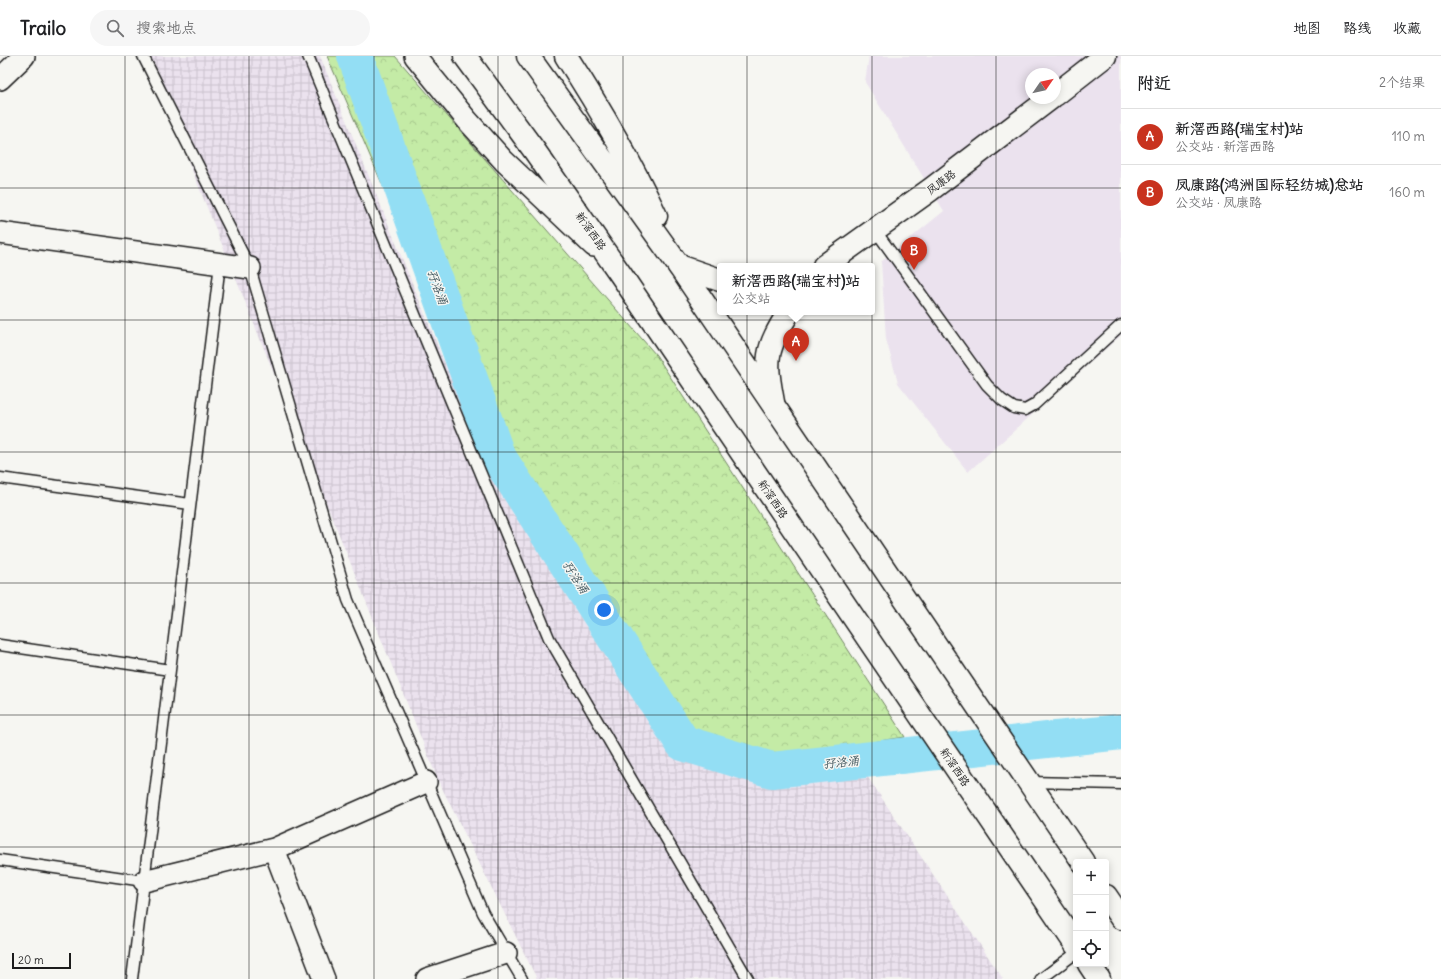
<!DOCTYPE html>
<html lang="zh">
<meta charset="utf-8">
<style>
body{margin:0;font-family:Delius,"LXGW WenKai TC",sans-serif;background:#f6f6f6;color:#202124}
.controls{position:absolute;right:12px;bottom:12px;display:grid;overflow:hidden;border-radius:4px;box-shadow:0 2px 10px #0003}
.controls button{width:36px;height:36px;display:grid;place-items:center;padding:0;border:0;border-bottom:1px solid #e0e0e0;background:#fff;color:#202124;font:20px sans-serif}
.compass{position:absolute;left:1025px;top:12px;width:36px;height:36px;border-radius:50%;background:#fff;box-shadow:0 2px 10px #0003;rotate:56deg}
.scale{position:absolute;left:12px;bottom:10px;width:59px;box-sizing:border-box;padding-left:4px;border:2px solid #1c1c1c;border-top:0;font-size:11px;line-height:14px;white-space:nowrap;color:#1c1c1c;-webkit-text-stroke:3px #f6f6f2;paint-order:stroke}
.you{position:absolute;left:604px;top:554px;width:14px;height:14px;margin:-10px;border:3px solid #fff;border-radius:50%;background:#1a73e8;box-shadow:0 0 0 6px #1a73e833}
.badge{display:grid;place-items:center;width:26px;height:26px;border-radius:50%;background:#c8321e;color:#fff;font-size:13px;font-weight:700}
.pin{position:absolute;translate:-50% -33px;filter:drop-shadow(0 1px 2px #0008)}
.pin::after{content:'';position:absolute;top:21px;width:14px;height:12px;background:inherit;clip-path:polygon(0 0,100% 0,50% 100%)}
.popup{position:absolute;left:717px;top:207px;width:158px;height:52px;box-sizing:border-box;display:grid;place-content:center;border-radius:4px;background:#fff;filter:drop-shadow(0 1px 3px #0005);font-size:13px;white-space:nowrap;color:#757577}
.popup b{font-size:15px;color:#202124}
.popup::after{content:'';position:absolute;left:50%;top:100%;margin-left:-8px;border:8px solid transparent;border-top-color:#fff}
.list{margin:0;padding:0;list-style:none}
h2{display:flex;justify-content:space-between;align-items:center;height:52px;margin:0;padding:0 16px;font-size:17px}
h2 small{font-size:13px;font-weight:400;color:#757577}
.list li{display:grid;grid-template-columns:26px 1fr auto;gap:12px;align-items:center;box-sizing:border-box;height:56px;padding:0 16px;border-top:1px solid #e0e0e0}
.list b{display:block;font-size:15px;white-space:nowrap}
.list p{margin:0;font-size:13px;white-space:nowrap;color:#757577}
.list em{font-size:13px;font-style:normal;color:#757577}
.icon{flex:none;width:22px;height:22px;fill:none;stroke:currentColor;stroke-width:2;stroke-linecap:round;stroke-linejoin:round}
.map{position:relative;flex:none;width:1121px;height:923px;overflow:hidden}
header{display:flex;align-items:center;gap:24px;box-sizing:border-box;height:56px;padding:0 20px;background:#fff;border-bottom:1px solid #e0e0e0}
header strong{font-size:19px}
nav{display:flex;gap:22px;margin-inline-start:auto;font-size:14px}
.search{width:280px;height:36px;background:#f6f6f6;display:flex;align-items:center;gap:10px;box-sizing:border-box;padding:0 14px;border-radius:22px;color:#757577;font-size:15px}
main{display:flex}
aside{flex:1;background:#fff}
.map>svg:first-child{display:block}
</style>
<header>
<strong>Trailo</strong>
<div class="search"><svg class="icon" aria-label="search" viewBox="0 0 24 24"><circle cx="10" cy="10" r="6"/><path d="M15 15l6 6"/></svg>搜索地点</div>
<nav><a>地图</a><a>路线</a><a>收藏</a></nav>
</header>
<main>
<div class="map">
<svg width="1121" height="923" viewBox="0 0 1121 923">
<defs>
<pattern id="industrial-grid" width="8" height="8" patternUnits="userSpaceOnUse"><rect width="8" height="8" fill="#ebe2ee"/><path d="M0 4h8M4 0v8" fill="none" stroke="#c9c1cc"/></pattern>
<pattern id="forest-crowns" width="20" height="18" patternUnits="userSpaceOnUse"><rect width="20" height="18" fill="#c4eba6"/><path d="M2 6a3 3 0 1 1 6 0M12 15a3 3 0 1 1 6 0" fill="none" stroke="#a8c98e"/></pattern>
</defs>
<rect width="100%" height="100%" fill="#f6f6f2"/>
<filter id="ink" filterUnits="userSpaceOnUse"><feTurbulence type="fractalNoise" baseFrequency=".025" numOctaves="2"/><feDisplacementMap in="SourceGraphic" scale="8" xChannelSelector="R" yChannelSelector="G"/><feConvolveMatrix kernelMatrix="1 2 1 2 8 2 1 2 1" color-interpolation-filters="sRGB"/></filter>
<g filter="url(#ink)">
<!-- built -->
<path fill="#ebe2ee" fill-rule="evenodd" d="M869,0h252v279l-153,137 -70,-89 -12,-44 -5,-77 63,-51 -79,-129zM1031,18h24v24h-24z"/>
<!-- industrial -->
<path fill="url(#industrial-grid)" d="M146,0h174l123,303 46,102 87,149 77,118 105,50 107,-5 138,206h-466l-99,-199z"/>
<!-- forest -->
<path fill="url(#forest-crowns)" stroke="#708461" d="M327,0h68l261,299 249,382 -135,21 -82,-31 -176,-271 -105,-214z"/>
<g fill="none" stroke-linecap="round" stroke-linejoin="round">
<!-- river -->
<path stroke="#93def4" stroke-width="36" d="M355,0l142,399 186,288 89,27 349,-38"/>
<!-- lane casing -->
<g stroke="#1c1c1c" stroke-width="13">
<path id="lane" d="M143,0l107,212 98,332 135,313 39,66
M308,0l241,582 199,341
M875,174l112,155 15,15 12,8 11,2 9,-5 87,-80
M0,422l190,26
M0,589l170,25
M1028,726l93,2
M0,804l144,21
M132,923l88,-715
M1041,923l35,-26"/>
</g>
<!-- street casing -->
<g stroke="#1c1c1c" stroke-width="24">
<path id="street" d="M415,0l52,64 37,41 90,85
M0,23l24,-23
M0,177l250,35
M274,793l50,130
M144,825l130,-32 152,-67
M427,923l79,-26"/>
</g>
<!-- secondary casing -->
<g stroke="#1c1c1c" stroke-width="25">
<path id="secondary" d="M1055,39l50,-39
M679,210l41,14
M824,210l106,-76 121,-92
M773,346c-8,-43 -8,-52 16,-90"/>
</g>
<!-- highway casing -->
<g stroke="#1c1c1c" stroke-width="25">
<path id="highway" d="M465,0l69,94 87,125 455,670
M528,0l151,210 404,596
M566,0c33,51 64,104 90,160
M1106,840l15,22
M1089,908l10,15"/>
</g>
<!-- lane -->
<use href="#lane" stroke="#f6f6f2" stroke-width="10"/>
<!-- street -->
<use href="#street" stroke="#f6f6f2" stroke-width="21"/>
<!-- secondary -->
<use href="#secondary" stroke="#f6f6f2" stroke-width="22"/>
<!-- highway -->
<use href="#highway" stroke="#f6f6f2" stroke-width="22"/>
</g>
</g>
<!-- grid -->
<path fill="none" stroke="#1c1c1c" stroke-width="1" stroke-opacity="0.55" d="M125,0v923M249,0v923M374,0v923M498,0v923M623,0v923M747,0v923M872,0v923M996,0v923M0,132h1121M0,264h1121M0,396h1121M0,527h1121M0,659h1121M0,791h1121"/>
<g text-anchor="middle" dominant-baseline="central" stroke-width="3" stroke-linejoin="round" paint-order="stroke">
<!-- street labels -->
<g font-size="11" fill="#1c1c1c" stroke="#f6f6f2">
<text transform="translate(941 126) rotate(-37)">凤康路</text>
<text transform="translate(591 175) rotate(55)">新滘西路</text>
<text transform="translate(773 443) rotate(56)">新滘西路</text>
<text transform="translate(955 711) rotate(56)">新滘西路</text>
</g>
<!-- water labels -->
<g font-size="12" font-style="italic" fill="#40565d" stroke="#f6f6f2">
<text transform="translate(438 231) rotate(70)">孖洛涌</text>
<text transform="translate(576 521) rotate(57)">孖洛涌</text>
<text transform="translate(841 706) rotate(-6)">孖洛涌</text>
</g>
</g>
</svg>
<div class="controls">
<button>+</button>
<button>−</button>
<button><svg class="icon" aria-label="locate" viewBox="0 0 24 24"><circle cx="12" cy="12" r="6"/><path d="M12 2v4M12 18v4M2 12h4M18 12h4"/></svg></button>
</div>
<svg class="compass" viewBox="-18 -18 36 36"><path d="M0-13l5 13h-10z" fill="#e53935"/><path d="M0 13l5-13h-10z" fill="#757577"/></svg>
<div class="scale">20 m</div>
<div class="you"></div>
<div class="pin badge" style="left:796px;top:305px">A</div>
<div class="popup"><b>新滘西路(瑞宝村)站</b>公交站</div>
<div class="pin badge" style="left:914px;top:214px">B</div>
</div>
<aside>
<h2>附近<small>2个结果</small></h2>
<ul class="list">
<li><span class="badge">A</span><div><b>新滘西路(瑞宝村)站</b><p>公交站 · 新滘西路</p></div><em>110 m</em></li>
<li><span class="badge">B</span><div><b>凤康路(鸿洲国际轻纺城)总站</b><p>公交站 · 凤康路</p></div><em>160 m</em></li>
</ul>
</aside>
</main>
